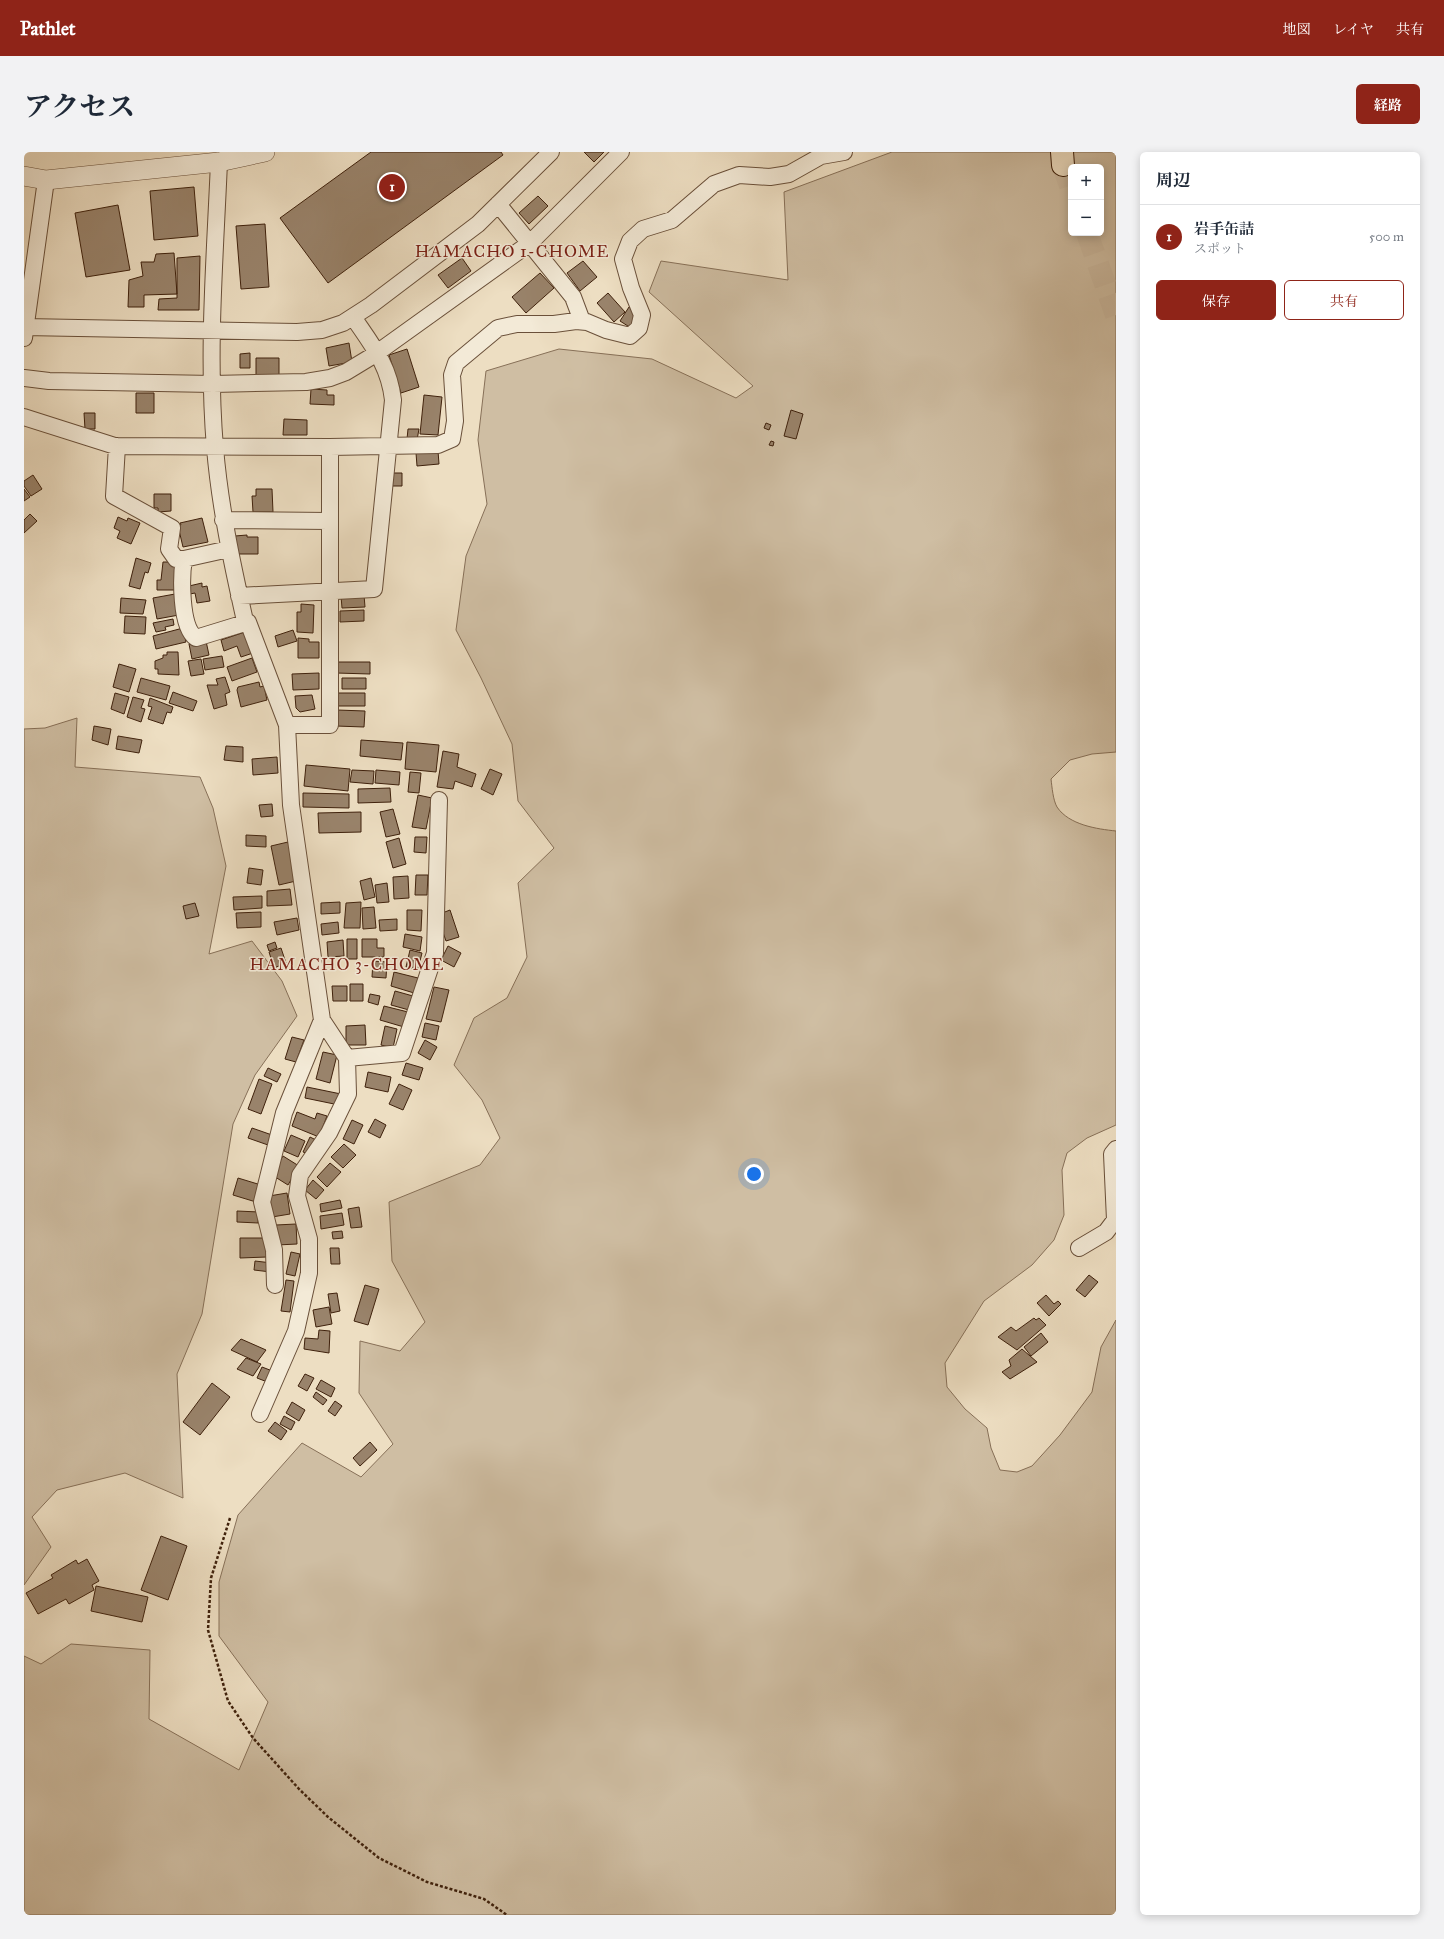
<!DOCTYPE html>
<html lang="ja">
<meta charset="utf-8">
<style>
body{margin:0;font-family:"IM FELL Great Primer","Noto Serif JP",serif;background:#f2f2f3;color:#1f2937}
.controls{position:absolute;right:12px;top:12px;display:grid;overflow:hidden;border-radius:6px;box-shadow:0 2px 10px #0003}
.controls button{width:36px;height:36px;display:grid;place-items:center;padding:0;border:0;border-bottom:1px solid #e0e1e3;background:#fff;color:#1f2937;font:20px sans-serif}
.you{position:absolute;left:730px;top:1022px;width:14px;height:14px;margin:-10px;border:3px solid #fff;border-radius:50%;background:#1a73e8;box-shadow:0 0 0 6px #1a73e833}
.badge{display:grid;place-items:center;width:26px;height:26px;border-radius:50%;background:#8f2418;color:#fff;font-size:13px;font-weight:700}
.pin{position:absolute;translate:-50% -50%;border:2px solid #fff;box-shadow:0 1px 4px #0006}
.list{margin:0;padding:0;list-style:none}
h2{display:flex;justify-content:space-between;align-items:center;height:52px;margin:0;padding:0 16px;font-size:17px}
h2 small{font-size:13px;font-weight:400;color:#747a83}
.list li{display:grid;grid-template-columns:26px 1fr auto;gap:12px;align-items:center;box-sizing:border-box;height:64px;padding:0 16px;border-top:1px solid #e0e1e3}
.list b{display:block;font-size:15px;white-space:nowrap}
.list p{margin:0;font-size:13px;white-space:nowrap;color:#747a83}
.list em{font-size:13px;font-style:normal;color:#747a83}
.actions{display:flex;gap:8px;padding:12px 16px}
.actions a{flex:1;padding:9px 0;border:1px solid #8f2418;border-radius:6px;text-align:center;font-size:14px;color:#8f2418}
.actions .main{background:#8f2418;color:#fff}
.map{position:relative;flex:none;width:1092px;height:1763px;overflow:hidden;border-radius:6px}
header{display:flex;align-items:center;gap:24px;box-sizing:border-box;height:56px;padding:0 20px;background:#8f2418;color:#fff}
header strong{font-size:19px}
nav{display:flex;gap:22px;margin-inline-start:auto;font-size:14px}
.intro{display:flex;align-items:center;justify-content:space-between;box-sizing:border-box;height:96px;padding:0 24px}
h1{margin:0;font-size:28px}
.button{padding:10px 18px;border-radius:6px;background:#8f2418;color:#fff;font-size:14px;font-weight:700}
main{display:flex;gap:24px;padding:0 24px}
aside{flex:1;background:#fff;border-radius:6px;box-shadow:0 2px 10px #0003}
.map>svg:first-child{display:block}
</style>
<header>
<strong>Pathlet</strong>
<nav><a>地図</a><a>レイヤ</a><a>共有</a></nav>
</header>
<div class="intro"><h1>アクセス</h1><a class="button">経路</a></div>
<main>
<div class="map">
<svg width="1092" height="1763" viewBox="0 0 1092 1763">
<rect width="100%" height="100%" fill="#eddec2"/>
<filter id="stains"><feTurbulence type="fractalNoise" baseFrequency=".005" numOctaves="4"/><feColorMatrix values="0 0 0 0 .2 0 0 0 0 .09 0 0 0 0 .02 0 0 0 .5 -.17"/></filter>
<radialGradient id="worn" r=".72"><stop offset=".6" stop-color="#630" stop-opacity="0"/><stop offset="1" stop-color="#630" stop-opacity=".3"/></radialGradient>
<!-- green -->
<path fill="#cfbea3" stroke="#877058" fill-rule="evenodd" d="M868,0h219l5,2v598l-24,2 -22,6 -19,19c1,8 2,21 6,28 12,18 40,22 59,24v294l-29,13 -20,15 -5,17 2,45 -10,25 -22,25 -48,36 -39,62 2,24 18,22 22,19 4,20 9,22 17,2 15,-6 28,-31 32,-43 9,-45 15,-27v595h-1092v-259l17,8 30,-20 79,6 -1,69 90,51 29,-68 -49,-66v-54l19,-67 64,-72 59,34 32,-33 -34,-51 1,-52 40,10 25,-29 -33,-61 -3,-59 91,-37 20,-27 -18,-38 -28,-35 20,-47 33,-20 20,-41 -9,-74 36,-35 -36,-47 -6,-57 -31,-66 -25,-48 10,-74 21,-52 -9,-64 8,-69 73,-22 93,10 84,39 17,-12 -104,-94 12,-31 127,19 -4,-88zM1047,15h30v66h-30z
M53,566l-2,49 125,10 13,31 13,58 -17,88 43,-13 30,40 15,35 -42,59 -22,49 -31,190 -25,60 6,124 -58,-25 -68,17 -25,27 19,30 -27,38v-856l21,-1z"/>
<!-- building -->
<path fill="#99836b" stroke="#3f210c" d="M347,0h130l2,3 -175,128 -48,-65z
M560,0h20l-10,10z
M170,35l4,49 -44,4 -4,-49z
M514,44l10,10 -19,18 -10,-11z
M94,53l12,65 -44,7 -11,-64z
M241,72l4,63 -28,2 -5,-63z
M150,101l3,41 -33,1v12h-16l1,-27 14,-4 -2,-14h13l2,-8z
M176,104l-1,54h-41l1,-11 18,-1v-40z
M438,106l9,13 -23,17 -10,-13z
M559,109l14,16 -17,14 -13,-18z
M516,121l14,15 -28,25 -14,-16z
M584,141l17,19 -11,10 -17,-19z
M605,155l10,6 -8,15 -11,-7z
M325,191l3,19 -23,4 -3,-18z
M383,197l12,38 -18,6 -12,-38z
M226,201v15h-10v-14z
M232,206h23v19h-23z
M287,237l16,1v5h7v10l-24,-1z
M112,241h18v20h-18z
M400,243l18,2 -4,38 -18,-1z
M767,258l12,4 -7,25 -12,-3z
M60,261h11v16h-10z
M260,267l23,1v15h-24z
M742,271l5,2 -2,5 -5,-2z
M384,277h11l-2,11 -10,-1z
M747,289l3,1 -1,4 -4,-1z
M414,299l1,13 -22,2 -1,-13z
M368,321h10v13h-10z
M9,323l9,14 -11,7 -7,-10v-5z
M0,337l6,8 -6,4z
M232,337h16l1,23h-20l-1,-16h4z
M130,342h17v17l-13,1v-4h-4z
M6,362l7,7 -13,12v-13z
M94,365l9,4 1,-3 12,5 -9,21 -14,-6 3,-7 -6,-3z
M178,366l6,24 -25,5 -5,-21 3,-1 -1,-2z
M223,383v2h11v17h-21l-2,-18z
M112,406l15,5 -3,10 -3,-1 -5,17 -11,-3z
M139,410h15l1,28h-22v-10h4z
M178,431v4l5,-1 3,15 -13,2 -2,-10 -5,1 -1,-8z
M151,442l4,21 -22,4 -4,-21z
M340,443l1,12 -23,1 -1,-12z
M97,446l25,2 -3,14 -23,-1z
M277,452l13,1 -1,28 -16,-1v-20h4z
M340,458v11l-24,1v-11z
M101,464l21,1 -1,17 -21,-1z
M149,467l1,6 -9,2 1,3 -10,2 -3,-9z
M159,476l3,14 -30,7 -3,-13z
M269,478l4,11 -19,6 -3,-11z
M221,480l8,21 -12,4 -4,-11 -13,5 -3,-11z
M274,486l11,1v3h10v16h-21z
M182,489l3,14 -17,4 -3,-15z
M143,500h11l1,23 -21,-1v-5h-3v-8l8,-3v-3h4z
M198,504l2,11 -19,3 -2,-11z
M228,506l5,14 -25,9 -5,-14z
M177,507l3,15 -13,2 -3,-15z
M312,510h34v12l-34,-1z
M95,512l17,5 -7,23 -16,-5z
M295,521v16l-26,1 -1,-16z
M201,525l5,15 -5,2 2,11 -13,4 -7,-24h11l-2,-6z
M117,526l29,8 -4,14 -29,-8z
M318,526h24v11h-24z
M235,530l1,5 4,-1 3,14 -26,7 -4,-17 1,-3z
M149,540l24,9 -4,10 -24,-8z
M91,541l14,4 -5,17 -13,-5z
M314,541h27v13h-28z
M288,543l3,14 -15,3 -4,-4 -1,-12z
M109,545l11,3 -3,8 4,1 -4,13 -14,-5z
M126,546l23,9 -2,6 -4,-1 -4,12 -15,-5 4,-12 -4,-1z
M313,558l28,1 -1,16 -28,-1z
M70,574l17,3 -3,16 -16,-5z
M94,584l24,4 -3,13 -23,-4z
M337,588l42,3 -2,17 -41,-4z
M383,590l32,3 -3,27 -31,-3z
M202,594l17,1v15l-19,-2z
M419,599l16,3 -2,13 19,7 -4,13 -17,-6 -2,8 -16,-2z
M253,605l1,16 -25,2 -1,-16z
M282,613l44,4 -2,22 -44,-5z
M466,617l12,5 -9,21 -12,-6z
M328,618l22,1 -1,13 -23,-2z
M352,618l24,2 -1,13 -24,-2z
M386,620l11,1 -2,20 -11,-1z
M366,636l1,14 -33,1v-14z
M279,641l46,1v14l-46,-1z
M394,643l14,3 -6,31 -14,-2z
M248,652l1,12 -12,1 -2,-12z
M369,657l7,25 -14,3 -6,-25z
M337,660v20l-42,1 -1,-20z
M222,683l20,1v11l-20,-1z
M391,685h12l-1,16 -12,-1z
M375,686l7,26 -13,4 -7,-26z
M264,690l8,39 -17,4 -8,-39z
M225,716l14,2 -2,15 -14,-2z
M392,723h12l-1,20h-12z
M384,724l1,22 -15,1 -1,-22z
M347,726l4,19 -11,3 -4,-19z
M363,731l2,19 -12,1 -2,-18z
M266,737l2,16 -25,1v-15z
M238,744v12l-28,2 -1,-13z
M316,750v11l-19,1v-11z
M337,750l-1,26h-16l2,-25z
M171,751l4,13 -13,3 -3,-13z
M350,755l2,21 -13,1 -1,-21z
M383,758h15l-1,21 -14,-1z
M426,758l9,27 -13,4 -9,-26z
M237,760v15l-24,1 -1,-15z
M273,766l2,12 -22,5 -3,-13z
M373,767v11l-17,1 -1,-11z
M314,770l1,11 -17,2 -1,-11z
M381,782l17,3 -2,14 -17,-4z
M323,787h10v20h-10z
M338,787h15v9h7v9h-22z
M319,788l1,16 -16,1 -1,-15z
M251,790l2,6 -8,3 -2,-6z
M424,794l13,7 -7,14 -13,-7z
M257,796l5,15 -12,5 -5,-16z
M386,798l12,3 -4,16 -12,-2z
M349,809l14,1 -1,16 -14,-1z
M370,820l24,6 -4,15 -23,-7z
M326,832h13v17h-13z
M308,834h15v15h-14z
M410,835l15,3 -8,32 -15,-3z
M371,839l18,5 -4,14 -18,-5z
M346,842l10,2 -2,9 -10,-3z
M360,854l24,6 -4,15 -24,-7z
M401,871l14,3 -3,14 -14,-3z
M341,873l1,20h-20v-19z
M361,874l12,3 -4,19 -12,-3z
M268,885l12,3 -8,22 -11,-3z
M401,888l12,7 -7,13 -12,-7z
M299,900l14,3 -7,28 -14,-4z
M382,911l17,5 -4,12 -17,-5z
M244,916l13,6 -4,8 -13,-6z
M344,920l23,5 -3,15 -23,-5z
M235,927l13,5 -11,30 -13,-5z
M375,932l13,6 -9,20 -14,-6z
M283,935l34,7 -2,11 -34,-7z
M273,960l18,7 2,-6 10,3 -8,21 -27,-11z
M351,967l11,6 -6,13 -12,-6z
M328,968l11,5 -9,19 -11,-5z
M228,976l20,7 -4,10 -20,-7z
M267,983l14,6 -7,16 -14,-6z
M286,985l8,4 -6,14 -9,-3z
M320,992l12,11 -13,13 -12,-11z
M259,1004l16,10 -11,19 -16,-10z
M306,1011l11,9 -14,15 -10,-10z
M214,1026l23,7 -5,17 -23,-7z
M289,1028l11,10 -8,9 -11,-9z
M263,1041l3,21 -18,3 -3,-21z
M316,1048l2,8 -21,4 -1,-8z
M335,1055l3,20 -11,1 -3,-19z
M213,1059l22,1 -1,11 -21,-1z
M318,1061l2,12 -23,4 -1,-13z
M272,1072l1,20 -20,1 -1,-20z
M318,1079l1,7 -10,1 -1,-7z
M216,1086h26l1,19 -27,1z
M306,1096h9l1,16h-9z
M267,1100l9,2 -5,22 -9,-2z
M231,1109l17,2 -1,9 -17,-2z
M1065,1123l9,7 -13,15 -9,-7z
M262,1128l8,1 -4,31 -9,-1z
M341,1133l14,4 -11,36 -14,-4z
M313,1141l3,18 -9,2 -3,-19z
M1022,1143l8,9 4,-3 3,3 -12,12 -12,-13z
M305,1155l3,17 -16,3 -3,-17z
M1010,1166l2,2 3,-2 7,7 -29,25 -19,-13 13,-10 5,4z
M295,1178l11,1 -1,22 -25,-4 1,-11 13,1z
M1017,1181l7,9 -17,14 -7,-9z
M217,1187l25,11 -9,12 -26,-12z
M998,1197l15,13 -27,17 -8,-7 9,-6 -2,-6z
M222,1206l15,6 -8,12 -16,-7z
M238,1215l13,5 -5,11 -13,-5z
M281,1222l9,4 -7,13 -9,-5z
M297,1228l14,8 -4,9 -15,-8z
M188,1231l18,14 -30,38 -17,-13z
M292,1240l11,8 -4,5 -10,-8z
M311,1249l7,5 -7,10 -7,-5z
M268,1250l13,8 -6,11 -13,-8z
M260,1264l11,6 -4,8 -11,-6z
M251,1270l12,9 -6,9 -13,-9z
M346,1290l7,8 -17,16 -7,-8z
M137,1384l26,10 -19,54 -27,-10z
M63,1407l12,22 -7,4 2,5 -25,14 -3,-5 -28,15 -12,-21 27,-15 -2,-3 25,-15 2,4z
M72,1434l52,11 -6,25 -51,-11z"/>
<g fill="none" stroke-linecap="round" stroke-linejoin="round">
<!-- trunk-tunnel -->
<path stroke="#cab89e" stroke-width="22" stroke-dasharray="22 11" stroke-linecap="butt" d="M1039,13l8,24
M1063,81l29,82"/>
<!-- minor casing -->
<g stroke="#6a503a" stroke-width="18">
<path id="minor" d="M195,10c-4,95 -12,191 -4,286 5,59 17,115 30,173l3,1 39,103 4,80 31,215 25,38 55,-5 33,-100 4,-153
M474,52l75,93 9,24
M0,175l273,5 25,-2 21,-7 28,-18 107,-81 73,-72
M0,186l22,-158
M0,226l25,3 164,3 93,-2 24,-4 16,-6 28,-17 156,-112 91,-91
M0,265l91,29 215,1 108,-2 14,-6 3,-18 -3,-46 4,-12 42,-35 19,-4h37l22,-3 11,1 19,8 24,6 9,-8 3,-13 -11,-27 -8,-29 7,-18 13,-12 29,-9 42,-36 25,-9 31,2 19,-3 32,-18 23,-4
M93,294l-3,50 58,32 -3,21 7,10h8l45,-10
M199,368l106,1
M160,407c-3,17 -4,68 12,79l52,-16
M215,444l135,-7 19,-189c-4,-35 -21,-55 -40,-83
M263,573h43v-278
M1055,1096l27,-16 9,-12 -3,-66 4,-5
M251,1133l-1,-35 -12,-48 22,-89 38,-93
M236,1262l36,-83 13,-58v-34l-12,-43 3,-21 29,-42 19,-39 -1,-36"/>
</g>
<!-- tertiary casing -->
<g stroke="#6a503a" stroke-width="20">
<path id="tertiary" d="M0,24l22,4 173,-18 46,-10"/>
</g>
<!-- trunk casing -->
<g stroke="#3f210c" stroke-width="24">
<path id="trunk" d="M1038,0l1,13"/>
</g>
<!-- path -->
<path stroke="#3f210c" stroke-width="2.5" stroke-dasharray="3 2" stroke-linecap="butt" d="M206,1366l-19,60 -3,52 20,71 25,37 46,51 29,28 51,41 48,24 57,17 23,16"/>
<!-- minor -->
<use href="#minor" stroke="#f3ead7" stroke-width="16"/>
<!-- tertiary -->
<use href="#tertiary" stroke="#f3ead7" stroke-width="19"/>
<!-- trunk -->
<use href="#trunk" stroke="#eddec2" stroke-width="22"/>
</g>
<g text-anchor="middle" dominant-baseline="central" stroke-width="3" stroke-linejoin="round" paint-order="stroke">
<!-- neighbourhood labels -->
<g font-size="17" letter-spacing="1" fill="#7a1f14" stroke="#f3ead7">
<text x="488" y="99">HAMACHO 1-CHOME</text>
<text x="323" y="812">HAMACHO 3-CHOME</text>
</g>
</g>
<rect width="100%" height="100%" filter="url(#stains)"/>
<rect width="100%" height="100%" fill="url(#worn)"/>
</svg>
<div class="controls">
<button>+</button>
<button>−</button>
</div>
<div class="you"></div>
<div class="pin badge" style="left:368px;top:35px">1</div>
</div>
<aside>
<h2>周辺<small></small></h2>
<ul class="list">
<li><span class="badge">1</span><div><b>岩手缶詰</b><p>スポット</p></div><em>500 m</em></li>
</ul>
<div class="actions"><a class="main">保存</a><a>共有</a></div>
</aside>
</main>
